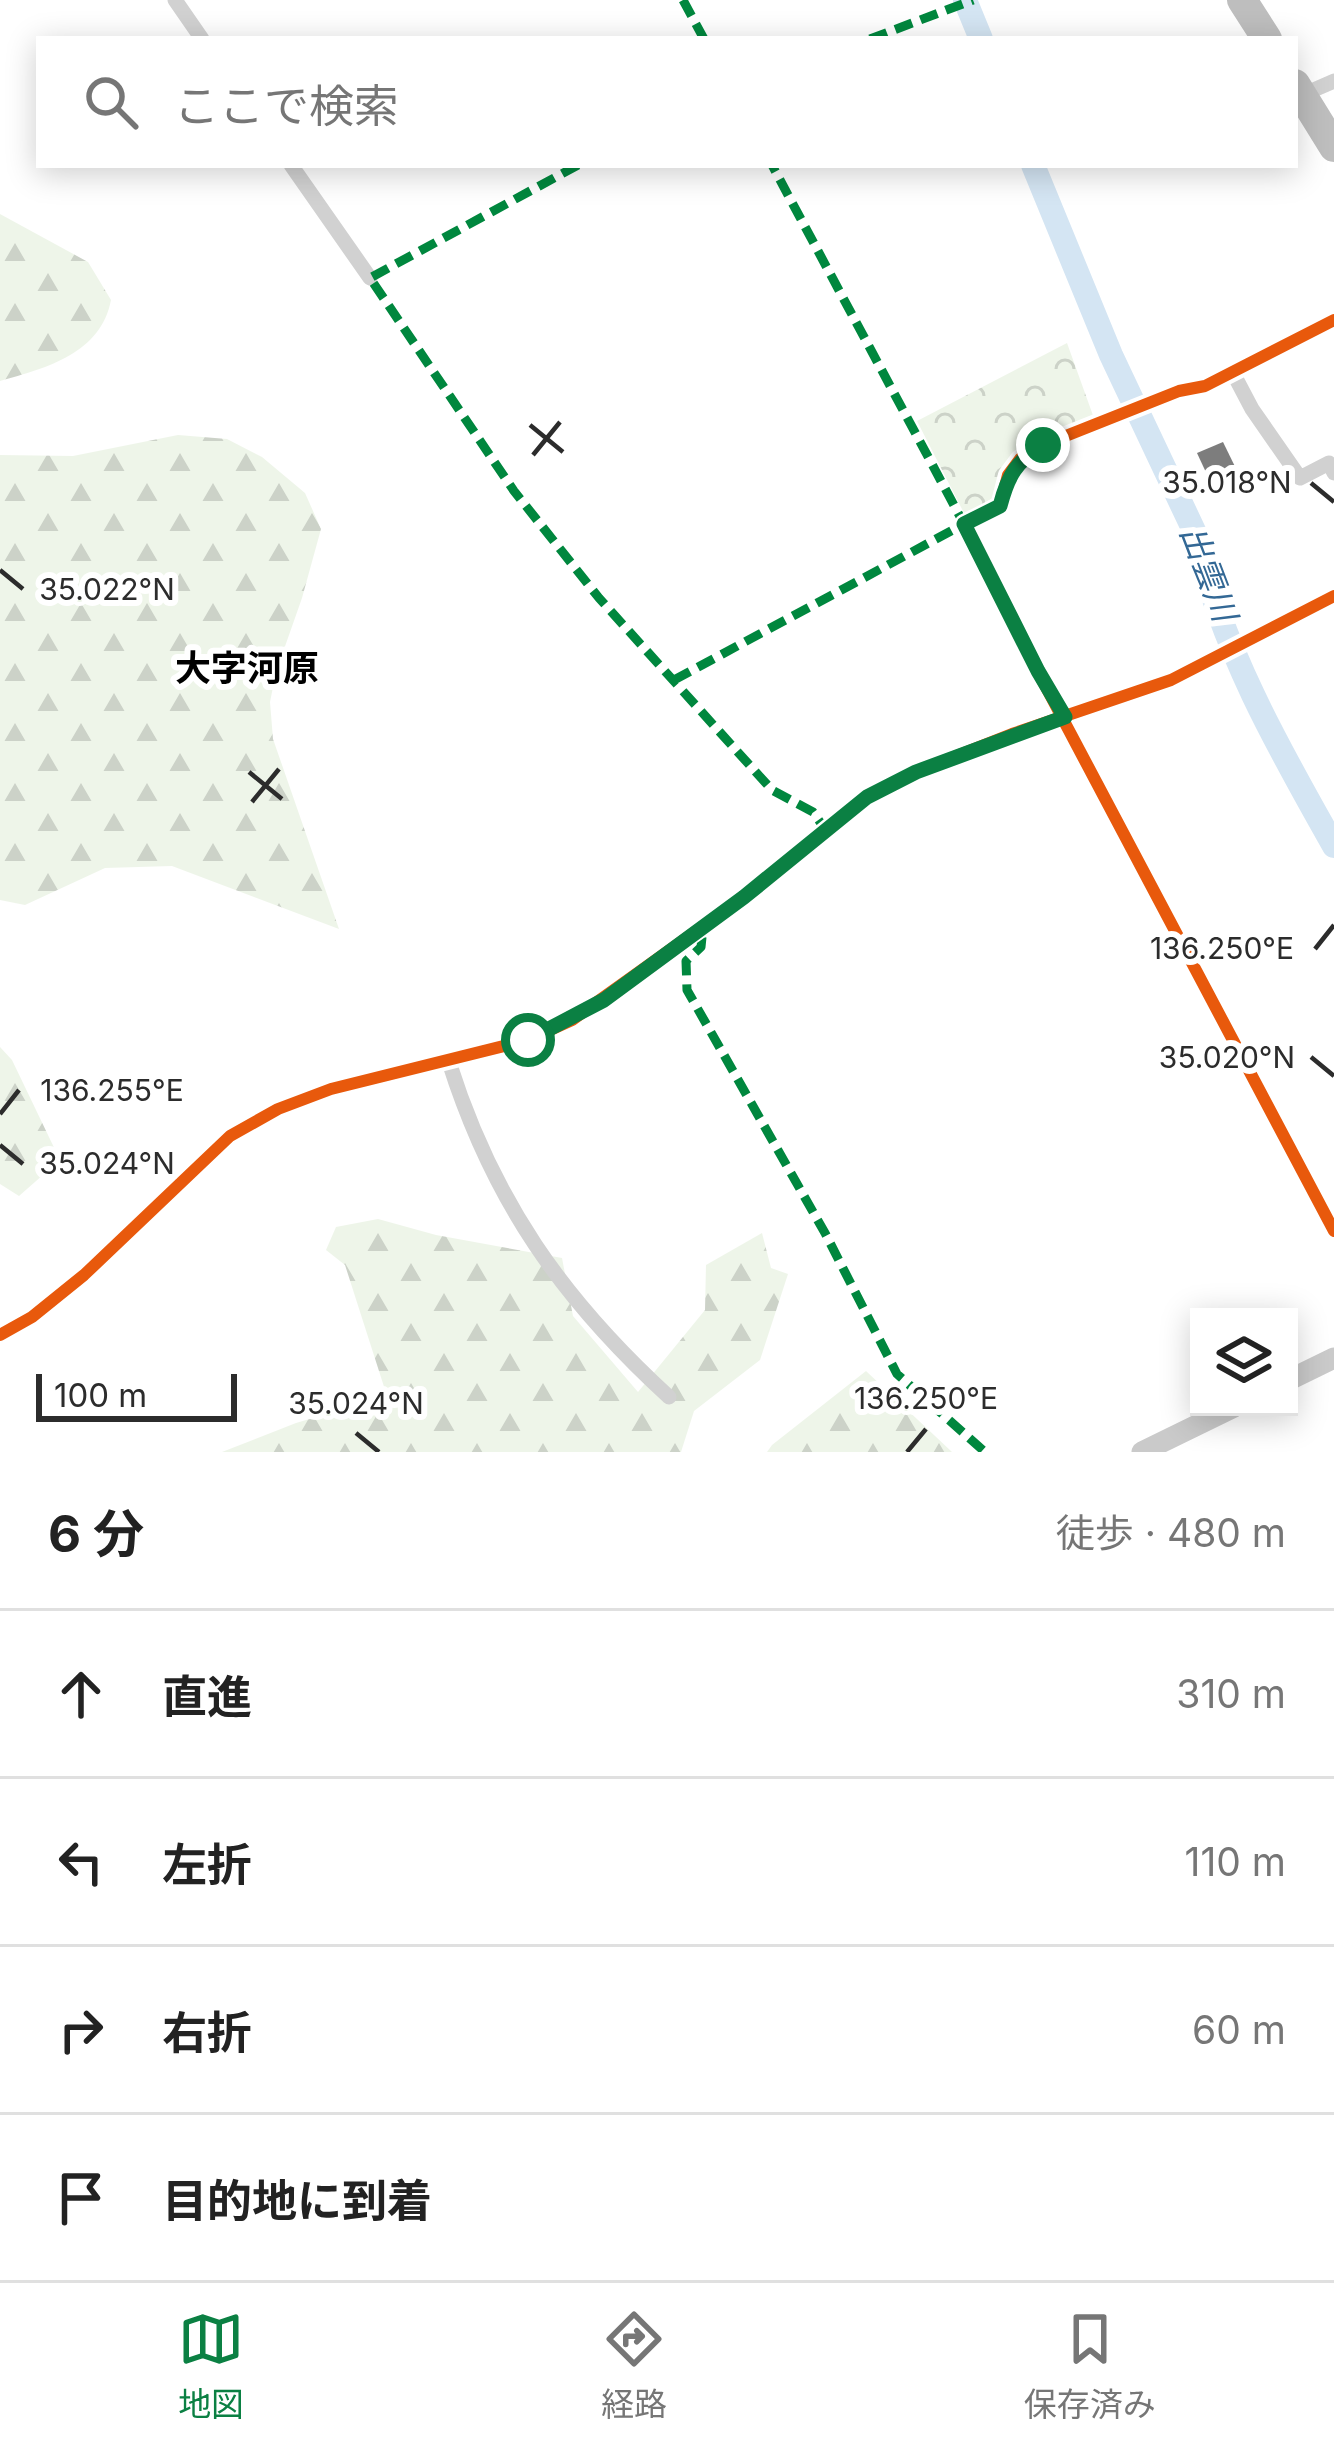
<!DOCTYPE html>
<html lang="ja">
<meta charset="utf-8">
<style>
body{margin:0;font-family:Inter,"Noto Sans JP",sans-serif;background:#f6f6f6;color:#222}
.controls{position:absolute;right:36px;bottom:36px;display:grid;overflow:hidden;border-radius:0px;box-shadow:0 6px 30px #0003}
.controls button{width:108px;height:108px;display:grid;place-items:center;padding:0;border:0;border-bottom:3px solid #e0e0e0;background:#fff;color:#222;font:60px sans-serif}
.scale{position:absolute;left:36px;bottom:30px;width:201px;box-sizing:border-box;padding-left:12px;border:6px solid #2c2c2c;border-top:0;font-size:33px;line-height:42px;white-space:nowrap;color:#2c2c2c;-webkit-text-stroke:9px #fff;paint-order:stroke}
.stop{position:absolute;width:36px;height:36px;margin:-27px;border:9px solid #0b8043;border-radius:50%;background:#fff}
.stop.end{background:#0b8043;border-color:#fff;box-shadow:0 3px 12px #0008}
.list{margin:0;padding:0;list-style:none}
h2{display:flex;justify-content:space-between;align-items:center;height:156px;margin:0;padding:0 48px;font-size:51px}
h2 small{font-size:39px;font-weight:400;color:#767676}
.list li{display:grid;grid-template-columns:78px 1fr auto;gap:36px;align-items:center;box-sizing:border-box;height:168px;padding:0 48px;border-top:3px solid #e0e0e0}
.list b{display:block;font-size:45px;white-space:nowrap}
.list em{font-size:39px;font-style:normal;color:#767676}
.icon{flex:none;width:66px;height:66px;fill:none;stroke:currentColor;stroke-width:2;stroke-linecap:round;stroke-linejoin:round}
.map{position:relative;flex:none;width:1334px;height:1452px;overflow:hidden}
.search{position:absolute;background:#fff;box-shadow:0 6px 30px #0003;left:36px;right:36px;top:36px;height:132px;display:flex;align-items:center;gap:30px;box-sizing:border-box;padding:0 42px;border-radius:0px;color:#767676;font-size:45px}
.sheet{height:828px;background:#fff}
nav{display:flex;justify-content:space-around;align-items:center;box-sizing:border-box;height:168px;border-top:3px solid #e0e0e0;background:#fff;font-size:33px;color:#767676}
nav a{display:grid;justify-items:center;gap:6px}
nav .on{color:#0b8043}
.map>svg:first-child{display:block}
</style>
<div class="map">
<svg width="1334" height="1452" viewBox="0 0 1334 1452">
<defs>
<pattern id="forest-firs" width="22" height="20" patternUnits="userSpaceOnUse" patternTransform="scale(3)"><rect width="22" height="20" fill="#eef5e9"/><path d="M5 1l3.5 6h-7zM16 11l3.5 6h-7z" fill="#ccd2c8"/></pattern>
<pattern id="park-crowns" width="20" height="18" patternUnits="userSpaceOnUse" patternTransform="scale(3)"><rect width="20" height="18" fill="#eef5e9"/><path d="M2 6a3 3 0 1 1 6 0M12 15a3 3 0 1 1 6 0" fill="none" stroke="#ccd2c8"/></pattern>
</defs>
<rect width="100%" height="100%" fill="#fff"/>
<!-- forest -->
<path fill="url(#forest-firs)" d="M0,214l88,48 23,38c-10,53 -64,68 -111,81z
M178,435l49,4 35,18 43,36 16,36 -19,69 -26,74 -6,30 3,37 66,190 -167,-63 -67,2 -80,37 -25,-5v-445l73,1z
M0,1047l12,13 48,100 -41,36 -19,-12z
M378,1219l58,16 126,23 11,58 65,76 67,-82 1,-45 56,-32 9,35 17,6 -28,86 -66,51 -13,41h-459l74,-29 91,-27 -42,-131 -19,-15 10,-23z
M866,1371l86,81h-185l5,-7z"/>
<!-- park -->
<path fill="url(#park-crowns)" d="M1067,343l28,78 -54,21 -42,52 -34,21 -48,-94z"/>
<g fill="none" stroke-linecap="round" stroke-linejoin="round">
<!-- river -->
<path stroke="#d4e5f3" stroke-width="24" d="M965,0l16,39
M1033,165l78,190 85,180c24,110 83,214 138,311"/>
</g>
<!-- building -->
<path fill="#7d7d7d" d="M1223,442l20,41 -27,11 -19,-41z"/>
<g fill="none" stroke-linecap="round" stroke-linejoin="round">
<!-- street -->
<path stroke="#d1d1d1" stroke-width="15" d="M175,0l27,39
M1302,95l32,-14
M291,165l79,113
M1334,320l-129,66 -26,5 -136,54 -23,14 -12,16 -8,31 -36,18 74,148 296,559
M1232,371l20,38 48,69 29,-15 5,10
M449,1062c44,139 113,237 220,335
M0,1335l32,-18 52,-42 146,-139 48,-27 53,-20 197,-49 44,-20 172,-123 123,-100 49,-25 96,-38 159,-54 163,-84"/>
<!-- secondary -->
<path stroke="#cacaca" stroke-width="21" d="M1289,1380l45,-22
M1142,1452l92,-45"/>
<!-- highway -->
<path stroke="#bebebe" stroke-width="30" d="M1242,0l25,39
M1295,84l39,63"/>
<!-- quiet -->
<path stroke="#00873e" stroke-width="9" stroke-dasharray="18 9" stroke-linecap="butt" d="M683,0l21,39
M870,39l103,-39
M578,165l-208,113 144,213 85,107 173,192 41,22 12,17
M674,680l290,-156 -192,-359
M702,937l-1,10 -15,14 1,29 138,243 72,141 88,78"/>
<!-- cycleway casing -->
<g stroke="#fff" stroke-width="20">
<path id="cycleway" d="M1334,320l-129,66 -26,5 -136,54 -23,14 -12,16 -8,31 -36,18 74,148 296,559
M0,1335l32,-18 52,-42 146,-139 48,-27 53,-20 197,-49 44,-20 172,-123 123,-100 49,-25 96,-38 159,-54 163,-84"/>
</g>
<!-- cycleway -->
<use href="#cycleway" stroke="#e8590c" stroke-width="12"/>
</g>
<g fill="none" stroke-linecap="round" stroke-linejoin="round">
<!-- route -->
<path stroke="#0b8043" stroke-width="15" d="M528,1040l76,-40 140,-103 123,-100 49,-25 149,-55 -27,-46 -74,-147 36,-18c8,-31 16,-44 43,-61"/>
</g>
<!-- ticks -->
<path fill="none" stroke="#2c2c2c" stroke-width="4.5" d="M530,425l33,27M533,455l27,-33M1311,483l23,19M0,570l23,19M249,772l33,27M252,802l27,-33M1315,949l19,-24M1311,1057l23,19M0,1114l19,-24M0,1145l23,19M356,1433l23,19M907,1452l19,-23"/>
<g text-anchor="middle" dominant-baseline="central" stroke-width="12" stroke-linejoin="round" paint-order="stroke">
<!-- water labels -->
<g font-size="33" font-style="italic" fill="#336895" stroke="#fff">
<text transform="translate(1209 573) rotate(69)">出雲川</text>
</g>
<!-- quarter labels -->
<g font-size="36" font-weight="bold" fill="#000" stroke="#fff">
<text x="247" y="668">大字河原</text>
</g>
</g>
<g font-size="30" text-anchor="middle" fill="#2c2c2c" stroke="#fff" stroke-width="12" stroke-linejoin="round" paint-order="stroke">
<text x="1227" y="493">35.018°N</text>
<text x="107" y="600">35.022°N</text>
<text x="1222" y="959">136.250°E</text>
<text x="1227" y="1068">35.020°N</text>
<text x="112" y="1101">136.255°E</text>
<text x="107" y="1174">35.024°N</text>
<text x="926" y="1409">136.250°E</text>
<text x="356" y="1414">35.024°N</text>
</g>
</svg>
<div class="controls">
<button><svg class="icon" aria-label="layers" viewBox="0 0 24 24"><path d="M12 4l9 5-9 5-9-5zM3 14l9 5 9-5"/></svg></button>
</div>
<div class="scale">100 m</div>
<div class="stop" style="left:528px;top:1040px"></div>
<div class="stop end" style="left:1043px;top:445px"></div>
<div class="search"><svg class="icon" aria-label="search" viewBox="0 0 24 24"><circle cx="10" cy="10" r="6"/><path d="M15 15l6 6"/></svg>ここで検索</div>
</div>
<section class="sheet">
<h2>6 分<small>徒歩 · 480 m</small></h2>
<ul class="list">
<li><svg class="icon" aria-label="ahead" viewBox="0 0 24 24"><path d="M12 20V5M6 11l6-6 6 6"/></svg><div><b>直進</b></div><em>310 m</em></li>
<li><svg class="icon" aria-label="left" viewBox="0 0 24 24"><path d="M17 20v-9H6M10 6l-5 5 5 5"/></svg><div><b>左折</b></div><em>110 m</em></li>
<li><svg class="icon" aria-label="right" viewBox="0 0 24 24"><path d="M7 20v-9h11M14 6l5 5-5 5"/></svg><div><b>右折</b></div><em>60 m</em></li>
<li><svg class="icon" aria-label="arrive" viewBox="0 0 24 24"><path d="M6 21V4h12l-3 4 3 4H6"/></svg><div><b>目的地に到着</b></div></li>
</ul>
</section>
<nav>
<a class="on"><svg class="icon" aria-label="map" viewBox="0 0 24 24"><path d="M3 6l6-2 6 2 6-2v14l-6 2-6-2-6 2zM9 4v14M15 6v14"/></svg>地図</a>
<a><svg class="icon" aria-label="directions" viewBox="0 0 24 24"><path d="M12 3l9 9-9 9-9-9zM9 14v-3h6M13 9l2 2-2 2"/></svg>経路</a>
<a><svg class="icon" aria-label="saved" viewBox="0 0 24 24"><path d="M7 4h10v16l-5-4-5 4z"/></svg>保存済み</a>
</nav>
